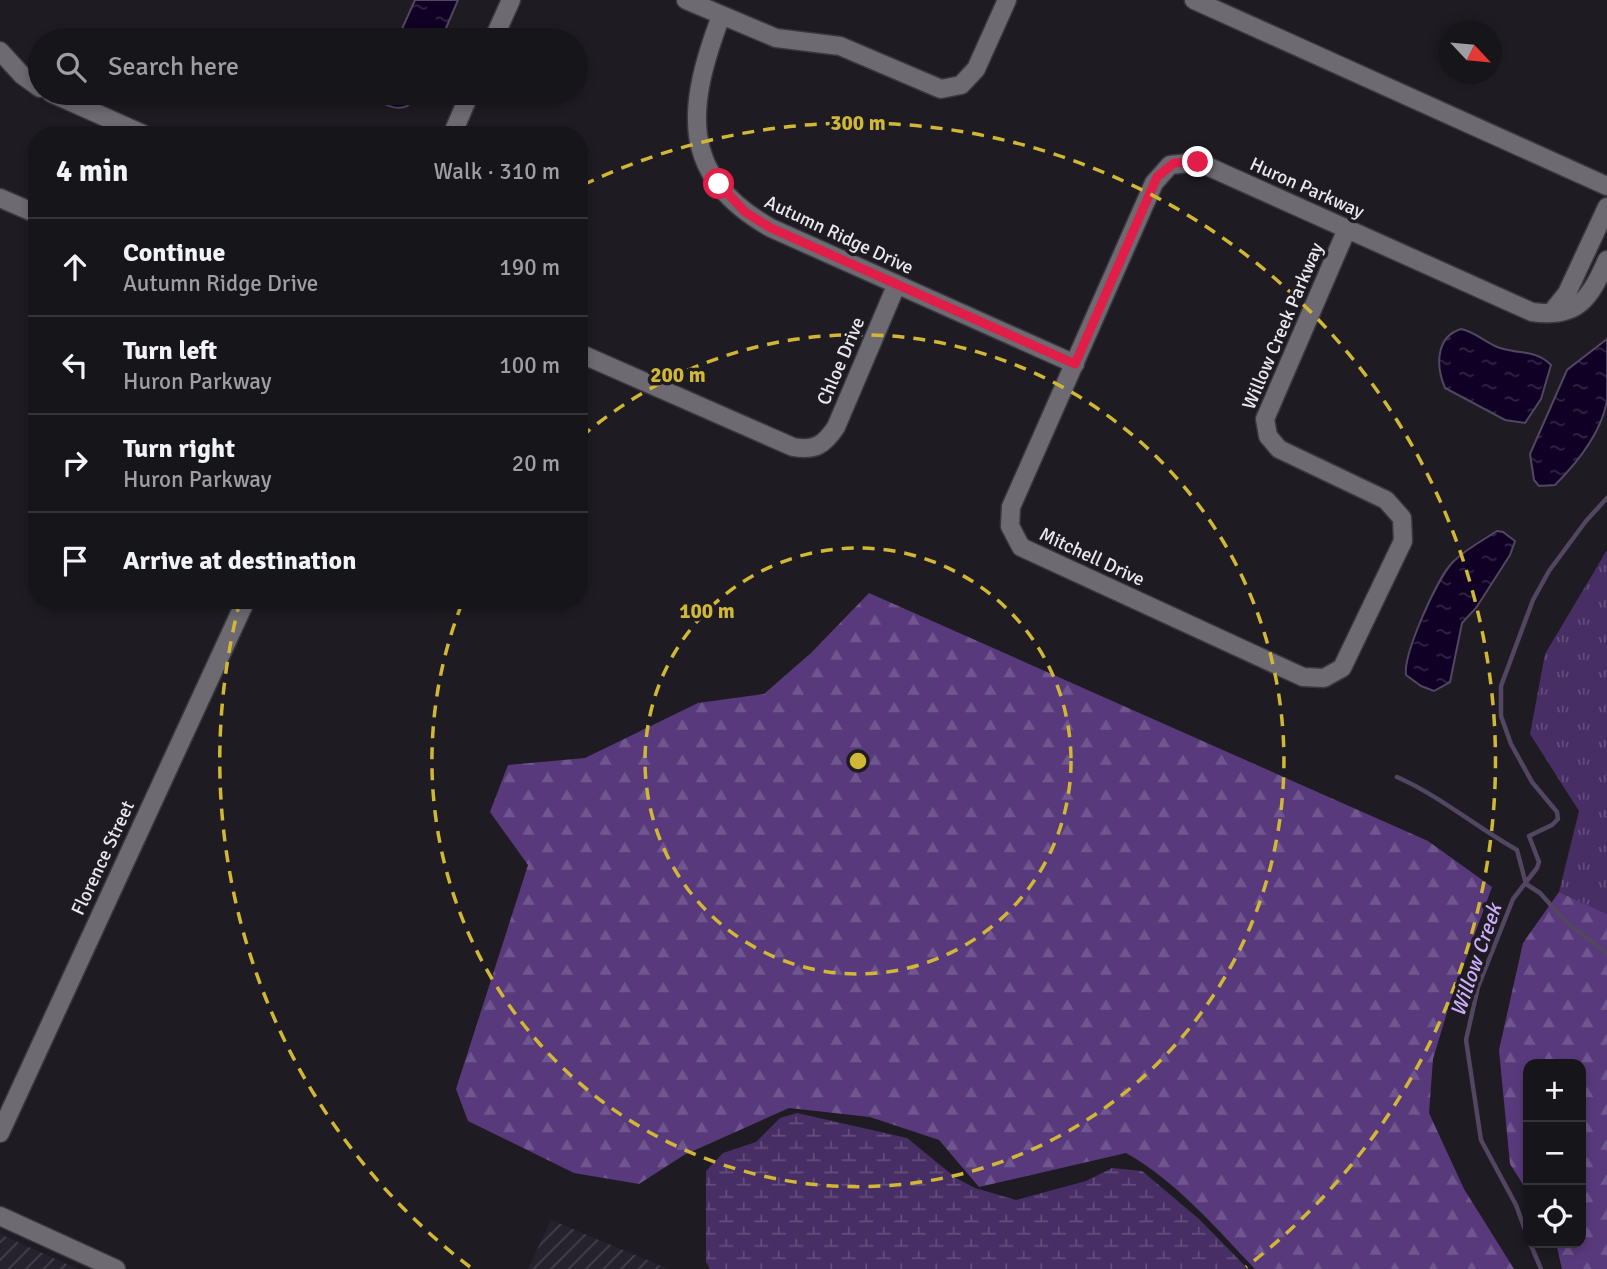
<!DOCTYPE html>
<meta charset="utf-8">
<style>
body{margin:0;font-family:Signika,sans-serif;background:#232227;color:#f1f3f6}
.controls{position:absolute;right:21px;bottom:21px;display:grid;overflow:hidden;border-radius:14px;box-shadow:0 4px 10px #0003}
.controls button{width:63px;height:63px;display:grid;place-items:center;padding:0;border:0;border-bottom:2px solid #353439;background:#16151a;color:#f1f3f6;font:35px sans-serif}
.compass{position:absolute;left:1439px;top:21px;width:63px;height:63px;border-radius:50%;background:#16151a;box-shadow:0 4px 10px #0003;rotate:116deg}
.stop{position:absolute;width:21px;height:21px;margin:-16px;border:5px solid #e11d48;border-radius:50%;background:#fff}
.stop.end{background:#e11d48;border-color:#fff;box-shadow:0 2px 7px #0008}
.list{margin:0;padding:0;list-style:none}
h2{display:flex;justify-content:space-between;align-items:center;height:91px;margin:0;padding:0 28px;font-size:30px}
h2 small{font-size:23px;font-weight:400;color:#9e9fa2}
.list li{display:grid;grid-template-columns:46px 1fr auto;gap:21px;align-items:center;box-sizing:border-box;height:98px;padding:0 28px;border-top:2px solid #353439}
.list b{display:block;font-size:26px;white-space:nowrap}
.list p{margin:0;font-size:23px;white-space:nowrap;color:#9e9fa2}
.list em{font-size:23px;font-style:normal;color:#9e9fa2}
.icon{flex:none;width:38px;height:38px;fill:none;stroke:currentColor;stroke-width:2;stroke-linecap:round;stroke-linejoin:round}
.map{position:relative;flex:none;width:1607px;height:1269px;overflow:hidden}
.search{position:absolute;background:#16151a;box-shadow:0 4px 10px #0003;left:28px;top:28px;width:560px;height:77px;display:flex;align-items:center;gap:18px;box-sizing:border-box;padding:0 24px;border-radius:38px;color:#9e9fa2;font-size:26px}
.panel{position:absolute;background:#16151a;box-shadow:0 4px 10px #0003;left:28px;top:126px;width:560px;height:483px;border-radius:28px}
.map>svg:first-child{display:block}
</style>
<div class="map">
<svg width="1607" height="1269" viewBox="0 0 1607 1269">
<defs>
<pattern id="industrial-furrows" width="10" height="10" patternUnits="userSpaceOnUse" patternTransform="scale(1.75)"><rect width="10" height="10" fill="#25212d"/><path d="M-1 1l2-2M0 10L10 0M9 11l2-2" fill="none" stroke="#45414c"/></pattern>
<pattern id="grass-tufts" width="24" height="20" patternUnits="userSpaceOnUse" patternTransform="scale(1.75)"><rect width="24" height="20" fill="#472f65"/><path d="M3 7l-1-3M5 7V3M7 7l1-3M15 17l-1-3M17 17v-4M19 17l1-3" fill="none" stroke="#624d7b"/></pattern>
<pattern id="forest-firs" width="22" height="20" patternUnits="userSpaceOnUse" patternTransform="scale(1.75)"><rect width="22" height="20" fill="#583a7c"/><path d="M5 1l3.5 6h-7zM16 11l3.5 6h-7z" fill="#70568f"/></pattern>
<pattern id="wetland-marsh" width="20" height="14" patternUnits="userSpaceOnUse" patternTransform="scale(1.75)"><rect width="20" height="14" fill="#472f65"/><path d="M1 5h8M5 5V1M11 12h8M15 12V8" fill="none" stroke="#624d7b"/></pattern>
<pattern id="water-ripples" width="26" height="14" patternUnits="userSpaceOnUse" patternTransform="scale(1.75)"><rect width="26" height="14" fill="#110025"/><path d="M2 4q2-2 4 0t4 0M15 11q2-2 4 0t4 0" fill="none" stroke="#342545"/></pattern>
</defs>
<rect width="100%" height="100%" fill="#1e1c22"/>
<!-- industrial -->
<path fill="url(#industrial-furrows)" d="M551,1220l118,49h-141z
M0,1234l78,35h-78z"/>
<!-- grass -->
<path fill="url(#grass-tufts)" d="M1607,550v364l-48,-22 20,-81 -49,-77 15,-80z"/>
<!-- forest -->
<path fill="url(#forest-firs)" d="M869,593l559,248 64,46 -41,112 -18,60 -4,54 35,76 50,80h-259c-40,-42 -78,-87 -129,-116l-147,34 -40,-47 -69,-23 -81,-9 -105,47 -45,29 -65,-11 -106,-52 -12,-32 72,-224 -38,-53 18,-47 77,-7 113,-55 66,-9 47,-41z
M1559,892l48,22v355h-45l-6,-26h25v-179h-53v128l-18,-28 -11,-114 24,-107z"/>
<!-- wetland -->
<path fill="url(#wetland-marsh)" d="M797,1113l110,25 49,40 19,10 41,12 70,-19 26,-13 30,3 57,48 49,50h-538l-4,-7v-91l17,-18 33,-11 24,-24z"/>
<!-- water -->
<path fill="url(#water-ripples)" stroke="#524661" stroke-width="2" d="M415,0h43l-17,40h-44z
M369,93h50c-13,24 -33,15 -50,0z
M1461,329c14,3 21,11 34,17 19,9 40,2 56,19l-10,34 -16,24 -20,-3 -60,-32c-9,-21 -10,-51 16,-59z
M1607,339c0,20 0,43 0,62 -6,32 -30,62 -52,84l-16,1 -5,-6 -4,-26 37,-84z
M1497,531l6,1 12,9 -5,14 -34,53 -14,15 -12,59 -16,9 -13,-5 -15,-11c-3,-21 31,-96 46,-112 12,-13 30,-22 45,-32z"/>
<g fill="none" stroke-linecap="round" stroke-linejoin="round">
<!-- stream -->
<path stroke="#524661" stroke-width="4.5" d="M1397,777c43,19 79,50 120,73l9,34 14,9 27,30 40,30
M1528,1238l-12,-33 -35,-65 -15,-100 12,-53 35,-88 24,-31 2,-6 -10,-26 23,-11 6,-6 -1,-7 -25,-30 -21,-38 -10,-28v-30l32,-86 16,-29 37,-50 21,-23
M1530,1243l11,26"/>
<!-- minor casing -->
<g stroke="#3a383e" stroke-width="21">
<path id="minor" d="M686,0l90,38 64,8 101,43 20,-4 15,-16 31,-69
M1194,0l413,186
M721,16c-33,88 -45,159 50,212l304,136
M493,40l18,-40
M0,51l22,24 18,13
M51,93l94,42
M452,135l18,-42
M0,198l37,16
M1347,229l-82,190 3,17 11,13 107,51 16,18 1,23 -61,127 -18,10 -21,-1 -282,-130 -11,-21 1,-19 143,-324 16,-18 28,-3 334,150c46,7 58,-14 75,-52
M1551,313l16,-20 40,-86
M579,353l214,94c22,4 31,-2 43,-20l60,-141
M0,1133l246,-533
M0,1216l116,53"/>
</g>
<!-- minor -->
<use href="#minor" stroke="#6d6a72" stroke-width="18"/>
</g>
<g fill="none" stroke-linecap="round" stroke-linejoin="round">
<!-- route -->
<path stroke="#e11d48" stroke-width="9" d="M719,184l26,28 26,16 304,136 82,-187 17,-14 24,-1"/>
</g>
<!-- distance rings -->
<g fill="none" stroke="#d0b736" stroke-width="3.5" stroke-dasharray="12 9">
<circle cx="858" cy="761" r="213"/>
<path d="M581 437A426 426 0 1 1 463 601"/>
<path d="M470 1267A638 638 0 0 1 240 601M583 185A638 638 0 0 1 1246 1267"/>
</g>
<g text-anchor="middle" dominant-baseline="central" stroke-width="7" stroke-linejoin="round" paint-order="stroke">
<!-- street labels -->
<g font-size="19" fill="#eae8ed" stroke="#1e1c22">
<text transform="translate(1307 188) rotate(24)">Huron Parkway</text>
<text transform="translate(839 235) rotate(25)">Autumn Ridge Drive</text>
<text transform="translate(1283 326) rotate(-67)">Willow Creek Parkway</text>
<text transform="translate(841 361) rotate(-67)">Chloe Drive</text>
<text transform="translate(1092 557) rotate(25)">Mitchell Drive</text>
<text transform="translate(103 858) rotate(-65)">Florence Street</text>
</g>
<!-- water labels -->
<g font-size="21" font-style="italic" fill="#ceaefc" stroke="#1e1c22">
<text transform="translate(1476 960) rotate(-71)">Willow Creek</text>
</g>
</g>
<circle cx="858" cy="761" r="10" fill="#d0b736" stroke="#1e1c22" stroke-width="3.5"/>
<g font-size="21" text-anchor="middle" font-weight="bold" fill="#d0b736" stroke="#1e1c22" stroke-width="7" stroke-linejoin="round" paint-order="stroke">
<text x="858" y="130">300 m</text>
<text x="678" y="382">200 m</text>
<text x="707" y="618">100 m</text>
</g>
</svg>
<div class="controls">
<button>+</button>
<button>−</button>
<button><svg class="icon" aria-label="locate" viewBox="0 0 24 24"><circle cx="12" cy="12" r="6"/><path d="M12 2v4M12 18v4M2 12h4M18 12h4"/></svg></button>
</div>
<svg class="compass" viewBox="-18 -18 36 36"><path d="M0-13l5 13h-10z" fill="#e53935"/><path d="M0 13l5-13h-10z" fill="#9e9fa2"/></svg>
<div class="stop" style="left:719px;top:184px"></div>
<div class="stop end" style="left:1198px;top:162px"></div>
<div class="search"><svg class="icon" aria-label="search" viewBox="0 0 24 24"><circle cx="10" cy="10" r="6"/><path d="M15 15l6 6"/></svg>Search here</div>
<section class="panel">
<h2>4 min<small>Walk · 310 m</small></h2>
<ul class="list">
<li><svg class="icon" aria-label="ahead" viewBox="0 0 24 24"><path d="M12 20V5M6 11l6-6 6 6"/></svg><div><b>Continue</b><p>Autumn Ridge Drive</p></div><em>190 m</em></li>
<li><svg class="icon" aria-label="left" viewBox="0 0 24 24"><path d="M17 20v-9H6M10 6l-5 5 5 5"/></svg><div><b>Turn left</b><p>Huron Parkway</p></div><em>100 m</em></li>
<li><svg class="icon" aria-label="right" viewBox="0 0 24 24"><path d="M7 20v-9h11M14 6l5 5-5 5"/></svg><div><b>Turn right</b><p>Huron Parkway</p></div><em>20 m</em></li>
<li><svg class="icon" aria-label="arrive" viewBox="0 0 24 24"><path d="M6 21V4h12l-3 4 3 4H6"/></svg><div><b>Arrive at destination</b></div></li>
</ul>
</section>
</div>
